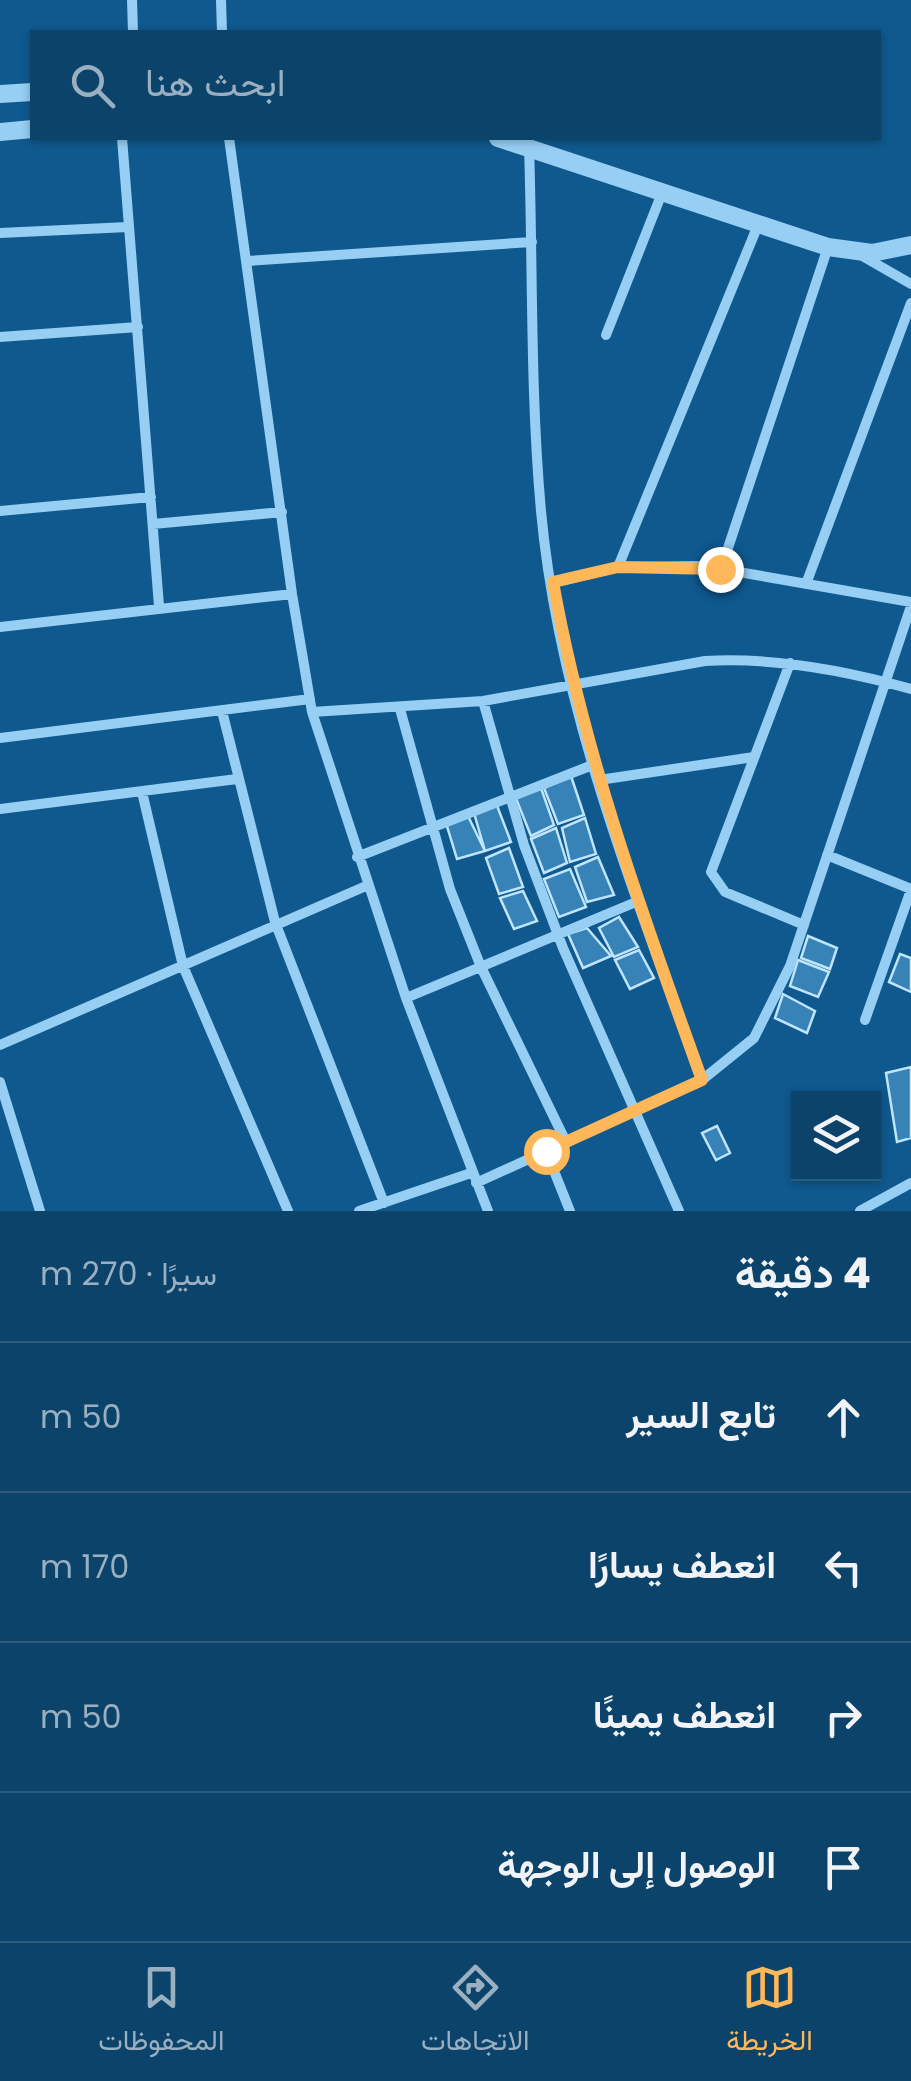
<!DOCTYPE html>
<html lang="ar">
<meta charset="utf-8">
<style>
body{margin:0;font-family:Poppins,Vazirmatn,sans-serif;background:#144a70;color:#f1f3f6;direction:rtl}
.controls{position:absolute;right:30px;bottom:30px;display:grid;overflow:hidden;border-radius:0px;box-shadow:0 2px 8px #0004}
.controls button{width:90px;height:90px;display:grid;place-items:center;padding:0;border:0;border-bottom:2px solid #2b5c7e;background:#0b436a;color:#f1f3f6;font:50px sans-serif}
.stop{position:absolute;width:30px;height:30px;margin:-22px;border:8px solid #ffb859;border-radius:50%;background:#fff}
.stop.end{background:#ffb859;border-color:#fff;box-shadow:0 2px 10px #0008}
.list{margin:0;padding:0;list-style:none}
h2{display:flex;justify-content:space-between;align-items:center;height:130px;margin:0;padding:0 40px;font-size:42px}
h2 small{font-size:32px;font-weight:400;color:#9ab0c1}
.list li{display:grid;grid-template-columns:65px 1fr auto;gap:30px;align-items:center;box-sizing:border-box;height:150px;padding:0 40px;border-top:2px solid #2b5c7e}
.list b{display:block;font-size:38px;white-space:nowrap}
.list em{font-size:32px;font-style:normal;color:#9ab0c1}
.icon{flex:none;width:55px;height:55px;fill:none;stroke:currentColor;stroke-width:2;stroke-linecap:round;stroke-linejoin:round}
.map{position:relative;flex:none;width:911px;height:1211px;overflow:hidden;direction:ltr}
.search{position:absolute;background:#0b436a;box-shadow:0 2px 8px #0004;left:30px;right:30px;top:30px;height:110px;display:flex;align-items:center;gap:25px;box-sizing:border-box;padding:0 35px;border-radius:0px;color:#9ab0c1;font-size:38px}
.sheet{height:730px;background:#0b436a}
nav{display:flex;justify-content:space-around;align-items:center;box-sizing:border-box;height:140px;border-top:2px solid #2b5c7e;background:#0b436a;font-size:28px;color:#9ab0c1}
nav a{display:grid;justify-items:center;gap:5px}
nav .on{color:#ffb859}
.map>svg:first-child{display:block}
</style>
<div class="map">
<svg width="911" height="1211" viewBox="0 0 911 1211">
<rect width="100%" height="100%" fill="#0f598e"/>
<!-- building -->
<path fill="#3783b8" stroke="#bfe4fe" stroke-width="2.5" d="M571,776l13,39 -26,9 -14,-36z
M541,788l13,37 -23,11 -16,-40z
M496,803l15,39 -26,9 -11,-38z
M467,814l18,37 -28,8 -11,-36z
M585,818l11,36 -26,8 -8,-34z
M556,828l11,35 -23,10 -13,-34z
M509,848l14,39 -24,7 -13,-36z
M598,857l16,38 -27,7 -12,-35z
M570,869l16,38 -27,10 -15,-38z
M523,891l14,30 -23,8 -14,-31z
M619,917l19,30 -24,10 -15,-29z
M587,928l24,28 -28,12 -15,-34z
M808,936l29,12 -7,21 -29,-11z
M639,950l15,28 -24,11 -15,-29z
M900,954l11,4v34l-22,-10z
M798,960l31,12 -11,25 -28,-11z
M783,994l32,17 -8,22 -32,-15z
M911,1067v71l-14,4 -11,-69z
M717,1126l13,27 -14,7 -14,-27z"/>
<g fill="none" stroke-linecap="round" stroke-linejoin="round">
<!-- minor -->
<path stroke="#97cef3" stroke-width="10" d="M132,0l1,32
M221,0l1,32
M122,138l37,468
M229,138l63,456 20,118 94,286 82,213
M529,146c4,121 1,245 12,365 18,197 95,385 161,569
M0,233l128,-6
M864,257l47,27
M247,261l285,-19
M606,335l56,-142
M0,337l138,-10
M0,511l151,-14
M153,524l129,-12
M618,567l140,-342
M721,569l107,-322
M553,583l65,-16 86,-1 207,36
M806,584l105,-281
M0,627l292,-33
M790,663l-79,209 14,20 79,33
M483,701l41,144 39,103 116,263
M400,709l50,180 31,78 85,175
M222,711l53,211 109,281
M312,712l171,-11 222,-40c70,-4 139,9 206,28
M0,738l310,-39
M599,780l155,-23
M142,792l41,174 105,245
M0,809l237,-30
M827,855l84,34
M357,857l238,-93
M406,998l230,-96
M865,1020l46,-130
M0,1045l366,-159
M0,1082l40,129
M546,1151l24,60
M476,1183l226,-103 52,-42 36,-72 121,-360
M359,1211l112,-38
M860,1211l51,-28"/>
<!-- tertiary -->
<path stroke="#97cef3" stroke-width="18" d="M0,94l32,-2
M0,132l32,-3
M498,138l330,109 44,6 39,-8"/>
</g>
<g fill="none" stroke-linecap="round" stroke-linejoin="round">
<!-- route -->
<path stroke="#ffb859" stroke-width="12" d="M546,1151l156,-71c-59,-164 -118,-325 -149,-498l65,-15 102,2"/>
</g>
</svg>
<div class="controls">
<button><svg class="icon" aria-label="layers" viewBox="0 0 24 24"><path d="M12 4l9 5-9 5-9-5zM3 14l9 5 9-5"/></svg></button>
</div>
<div class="stop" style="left:546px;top:1151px"></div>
<div class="stop end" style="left:720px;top:569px"></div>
<div class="search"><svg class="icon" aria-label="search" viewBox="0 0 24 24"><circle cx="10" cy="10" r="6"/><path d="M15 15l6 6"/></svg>ابحث هنا</div>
</div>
<section class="sheet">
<h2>4 دقيقة<small>سيرًا · 270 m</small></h2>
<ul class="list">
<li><svg class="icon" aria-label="ahead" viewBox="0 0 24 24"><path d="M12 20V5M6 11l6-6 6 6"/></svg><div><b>تابع السير</b></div><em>50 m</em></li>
<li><svg class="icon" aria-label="left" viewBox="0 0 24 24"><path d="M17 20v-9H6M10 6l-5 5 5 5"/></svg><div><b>انعطف يسارًا</b></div><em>170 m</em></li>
<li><svg class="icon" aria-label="right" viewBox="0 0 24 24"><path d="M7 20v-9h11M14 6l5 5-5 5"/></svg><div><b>انعطف يمينًا</b></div><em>50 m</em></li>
<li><svg class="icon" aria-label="arrive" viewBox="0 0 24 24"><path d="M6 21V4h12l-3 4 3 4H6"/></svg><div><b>الوصول إلى الوجهة</b></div></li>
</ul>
</section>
<nav>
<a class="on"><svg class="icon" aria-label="map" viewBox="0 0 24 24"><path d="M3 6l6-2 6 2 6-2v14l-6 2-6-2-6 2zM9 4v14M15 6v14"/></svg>الخريطة</a>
<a><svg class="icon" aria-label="directions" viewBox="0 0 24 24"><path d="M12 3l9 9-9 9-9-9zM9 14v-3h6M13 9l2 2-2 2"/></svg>الاتجاهات</a>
<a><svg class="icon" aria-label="saved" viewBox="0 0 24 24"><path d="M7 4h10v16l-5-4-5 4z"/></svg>المحفوظات</a>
</nav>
